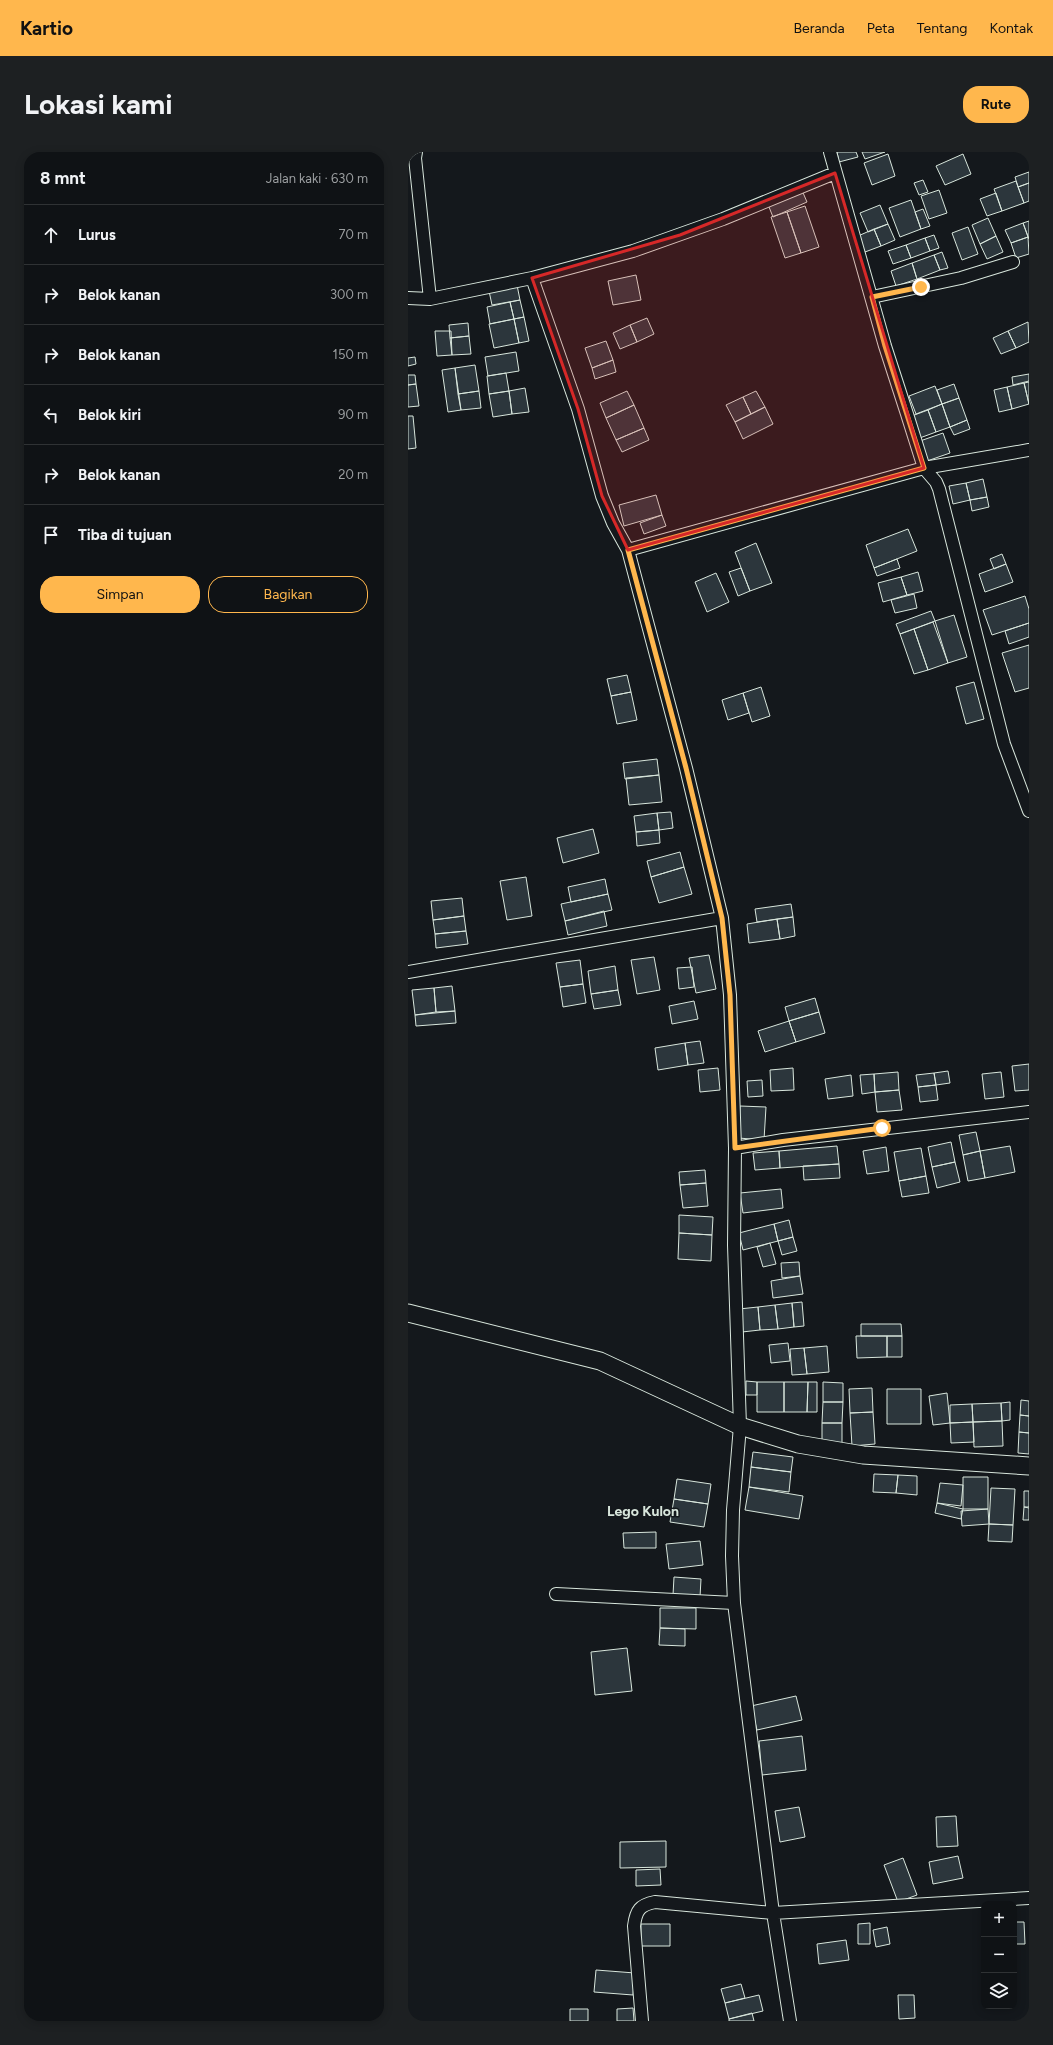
<!DOCTYPE html>
<html lang="id">
<meta charset="utf-8">
<style>
body{margin:0;font-family:Figtree,sans-serif;background:#1d2022;color:#f1f3f6}
.controls{position:absolute;right:12px;bottom:12px;display:grid;overflow:hidden;border-radius:8px;box-shadow:0 2px 10px #0003}
.controls button{width:36px;height:36px;display:grid;place-items:center;padding:0;border:0;border-bottom:1px solid #2f3234;background:#0f1215;color:#f1f3f6;font:20px sans-serif}
.stop{position:absolute;width:12px;height:12px;margin:-9px;border:3px solid #ffb74d;border-radius:50%;background:#fff}
.stop.end{background:#ffb74d;border-color:#fff;box-shadow:0 1px 4px #0008}
.list{margin:0;padding:0;list-style:none}
h2{display:flex;justify-content:space-between;align-items:center;height:52px;margin:0;padding:0 16px;font-size:17px}
h2 small{font-size:13px;font-weight:400;color:#9b9ea0}
.list li{display:grid;grid-template-columns:26px 1fr auto;gap:12px;align-items:center;box-sizing:border-box;height:60px;padding:0 16px;border-top:1px solid #2f3234}
.list b{display:block;font-size:15px;white-space:nowrap}
.list em{font-size:13px;font-style:normal;color:#9b9ea0}
.actions{display:flex;gap:8px;padding:12px 16px}
.actions a{flex:1;padding:9px 0;border:1px solid #ffb74d;border-radius:16px;text-align:center;font-size:14px;color:#ffb74d}
.actions .main{background:#ffb74d;color:#111}
.icon{flex:none;width:22px;height:22px;fill:none;stroke:currentColor;stroke-width:2;stroke-linecap:round;stroke-linejoin:round}
.map{position:relative;flex:none;width:621px;height:1869px;overflow:hidden;border-radius:16px}
header{display:flex;align-items:center;gap:24px;box-sizing:border-box;height:56px;padding:0 20px;background:#ffb74d;color:#111}
header strong{font-size:19px}
nav{display:flex;gap:22px;margin-inline-start:auto;font-size:14px}
.intro{display:flex;align-items:center;justify-content:space-between;box-sizing:border-box;height:96px;padding:0 24px}
h1{margin:0;font-size:28px}
.button{padding:10px 18px;border-radius:16px;background:#ffb74d;color:#111;font-size:14px;font-weight:700}
main{display:flex;gap:24px;padding:0 24px}
aside{flex:1;background:#0f1215;border-radius:16px;box-shadow:0 2px 10px #0003}
.map>svg:first-child{display:block}
</style>
<header>
<strong>Kartio</strong>
<nav><a>Beranda</a><a>Peta</a><a>Tentang</a><a>Kontak</a></nav>
</header>
<div class="intro"><h1>Lokasi kami</h1><a class="button">Rute</a></div>
<main>
<aside>
<h2>8 mnt<small>Jalan kaki · 630 m</small></h2>
<ul class="list">
<li><svg class="icon" aria-label="ahead" viewBox="0 0 24 24"><path d="M12 20V5M6 11l6-6 6 6"/></svg><div><b>Lurus</b></div><em>70 m</em></li>
<li><svg class="icon" aria-label="right" viewBox="0 0 24 24"><path d="M7 20v-9h11M14 6l5 5-5 5"/></svg><div><b>Belok kanan</b></div><em>300 m</em></li>
<li><svg class="icon" aria-label="right" viewBox="0 0 24 24"><path d="M7 20v-9h11M14 6l5 5-5 5"/></svg><div><b>Belok kanan</b></div><em>150 m</em></li>
<li><svg class="icon" aria-label="left" viewBox="0 0 24 24"><path d="M17 20v-9H6M10 6l-5 5 5 5"/></svg><div><b>Belok kiri</b></div><em>90 m</em></li>
<li><svg class="icon" aria-label="right" viewBox="0 0 24 24"><path d="M7 20v-9h11M14 6l5 5-5 5"/></svg><div><b>Belok kanan</b></div><em>20 m</em></li>
<li><svg class="icon" aria-label="arrive" viewBox="0 0 24 24"><path d="M6 21V4h12l-3 4 3 4H6"/></svg><div><b>Tiba di tujuan</b></div></li>
</ul>
<div class="actions"><a class="main">Simpan</a><a>Bagikan</a></div>
</aside>
<div class="map">
<svg width="621" height="1869" viewBox="0 0 621 1869">
<rect width="100%" height="100%" fill="#14181c"/>
<!-- building -->
<path fill="#2c363c" stroke="#d8e6dc" d="M429,0h19l2,5 -19,5z
M454,0h23l-20,7z
M480,2l7,22 -23,9 -8,-22z
M555,2l8,20 -26,11 -9,-19z
M621,20v11l-11,4 -3,-10z
M515,28l5,12 -9,3 -5,-12z
M608,29l8,22 -22,8 -8,-22z
M621,31v18l-5,2 -6,-16z
M393,36l6,14 -34,15 -6,-15z
M531,38l8,23 -18,6 -8,-23z
M588,41l6,18 -15,5 -7,-17z
M503,48l10,29 -21,8 -11,-29z
M472,53l8,19 -20,8 -8,-19z
M397,54l14,41 -18,6 -14,-41z
M515,57l7,17 -9,3 -6,-17z
M379,60l14,41 -16,5 -14,-41z
M580,66l8,18 -16,8 -8,-19z
M621,69v18l-6,-16z
M615,71l5,14 -17,6 -6,-13z
M480,72l7,16 -14,6 -7,-17z
M560,75l10,27 -16,6 -10,-27z
M466,77l7,17 -16,6 -7,-16z
M526,83l5,13 -9,3 -5,-13z
M588,84l7,16 -16,7 -7,-15z
M620,85l1,17 -13,4 -5,-15z
M517,86l5,13 -19,7 -5,-13z
M498,93l5,13 -18,6 -5,-13z
M534,100l6,16 -8,2 -6,-15z
M526,103l6,15 -23,9 -5,-16z
M504,111l5,16 -21,7 -5,-15z
M228,123l5,25 -28,5 -5,-24z
M109,133l3,15 -28,5 -3,-14z
M112,148l4,17 -10,2 -4,-17z
M102,150l4,17 -24,5 -3,-17z
M116,165l5,24 -10,2 -5,-24z
M239,166l7,16 -17,8 -7,-17z
M106,167l5,24 -25,5 -5,-24z
M620,170l1,20 -13,6 -8,-17z
M60,171l1,13 -19,2 -1,-13z
M222,173l7,17 -17,7 -7,-16z
M27,179h16l1,24 -15,1z
M600,179l8,17 -15,6 -8,-16z
M61,184l2,18 -19,1 -2,-17z
M198,189l7,19 -21,8 -7,-20z
M108,200l3,19 -31,5 -3,-19z
M7,205l1,7 -8,2v-8z
M205,208l3,12 -21,7 -3,-11z
M67,213l4,26 -21,3 -3,-26z
M47,216l6,42 -13,2 -6,-42z
M98,221l3,18 -20,3 -2,-18z
M621,222v7l-16,4 -1,-8z
M0,223h7l1,9 -8,1z
M621,230v22l-5,-21z
M616,231l5,21 -17,5 -5,-22z
M8,232l3,22 -11,1v-22z
M546,232l5,14 -17,6 -5,-14z
M527,234l7,18 -26,10 -7,-18z
M599,235l5,22 -13,3 -5,-22z
M117,236l4,24 -17,2 -3,-23z
M71,239l2,17 -20,2 -3,-16z
M101,239l3,23 -19,3 -4,-23z
M219,239l7,14 -28,13 -6,-15z
M348,239l9,16 -14,7 -8,-17z
M335,245l8,17 -16,8 -9,-17z
M551,246l8,22 -17,7 -8,-23z
M534,252l8,23 -14,5 -8,-22z
M226,253l10,23 -28,12 -10,-22z
M357,255l8,17 -30,15 -8,-17z
M520,258l8,22 -19,7 -8,-22z
M0,264h5l3,32 -8,1z
M559,268l3,9 -16,6 -4,-8z
M236,276l5,12 -27,12 -6,-12z
M535,281l7,20 -23,8 -7,-20z
M575,327l4,18 -17,3 -4,-17z
M558,331l4,17 -17,4 -4,-18z
M248,343l6,20 -38,11 -5,-21z
M579,345l2,10 -17,4 -2,-11z
M254,363l4,11 -22,8 -4,-11z
M500,377l9,22 -43,17 -8,-23z
M348,391l16,40 -22,8 -15,-39z
M594,402l4,10 -12,5 -4,-10z
M489,407l3,9 -23,8 -3,-8z
M598,412l7,18 -28,10 -6,-18z
M333,416l9,23 -12,5 -9,-24z
M510,420l5,19 -16,4 -6,-18z
M308,421l13,29 -22,10 -12,-30z
M493,425l6,18 -24,7 -5,-19z
M506,442l3,14 -22,5 -4,-13z
M617,444l4,13v14l-37,12 -9,-25z
M523,459l4,10 -35,13 -4,-10z
M546,463l13,42 -19,6 -13,-42z
M525,470l15,41 -20,7 -14,-41z
M621,471v14l-20,7 -4,-13z
M506,477l14,41 -14,4 -14,-40z
M621,493v43l-14,4 -13,-39z
M219,523l4,17 -20,4 -4,-17z
M566,530l10,37 -18,5 -10,-37z
M353,535l9,29 -18,6 -9,-29z
M223,540l6,28 -20,4 -6,-28z
M335,541l6,20 -21,7 -6,-20z
M249,607l2,16 -34,4 -2,-16z
M251,623l3,27 -33,3 -3,-27z
M263,660l2,16 -14,2 -2,-17z
M249,661l2,17 -23,2 -2,-16z
M185,677l6,24 -36,10 -6,-25z
M251,678l1,13 -23,3 -1,-14z
M272,700l4,15 -33,10 -4,-16z
M276,715l8,27 -33,9 -8,-26z
M118,725l6,39 -25,4 -7,-39z
M197,727l3,15 -37,8 -3,-15z
M200,742l4,16 -47,11 -4,-17z
M54,746l2,18 -31,4 -2,-19z
M383,752l2,13 -36,5 -2,-13z
M196,759l3,15 -39,9 -3,-14z
M56,764l2,15 -31,3 -2,-14z
M385,765l2,19 -15,3 -3,-20z
M369,767l3,20 -31,4 -2,-19z
M58,779l2,13 -32,4 -1,-14z
M301,803l7,34 -20,4 -7,-35z
M246,805l6,33 -23,4 -6,-34z
M172,808l3,24 -23,3 -4,-24z
M207,814l3,24 -27,4 -3,-23z
M284,815l2,20 -15,2 -2,-21z
M175,832l3,19 -23,4 -3,-20z
M44,834l3,25 -19,1 -2,-24z
M26,836l2,24 -21,3 -3,-25z
M210,838l3,15 -27,4 -3,-15z
M407,846l4,14 -30,9 -4,-14z
M286,849l4,18 -26,5 -3,-18z
M47,859l1,12 -40,3 -1,-11z
M411,860l6,21 -29,9 -7,-21z
M381,869l7,21 -31,10 -7,-21z
M292,889l4,22 -16,2 -3,-22z
M277,891l3,22 -30,5 -3,-22z
M621,912v26l-14,1 -3,-25z
M310,916l2,22 -20,2 -2,-22z
M385,916l1,22 -23,1 -1,-21z
M540,919l2,12 -14,2 -2,-12z
M490,920l1,18 -24,2 -1,-18z
M593,920l3,25 -19,2 -3,-25z
M526,921l2,12 -18,2 -2,-12z
M466,922l1,18 -13,2 -2,-19z
M443,923l2,21 -25,3 -3,-20z
M354,928l1,16 -15,1 -1,-16z
M528,933l2,15 -18,2 -2,-15z
M491,938l3,20 -25,2 -2,-20z
M332,954l26,1 -2,33 -26,-2z
M568,980l4,19 -17,4 -4,-20z
M543,990l4,20 -23,5 -4,-20z
M429,994l2,18 -59,4 -1,-17z
M602,994l5,26 -30,6 -5,-27z
M478,995l3,24 -22,3 -4,-23z
M513,996l5,28 -27,5 -5,-29z
M371,999l1,17 -25,2 -2,-17z
M572,999l5,27 -17,3 -5,-26z
M547,1010l5,20 -23,6 -5,-21z
M431,1012l1,14 -36,2 -1,-14z
M297,1018l1,13 -26,2 -1,-13z
M518,1024l3,17 -27,4 -3,-16z
M298,1031l2,23 -25,2 -3,-23z
M373,1037l2,19 -40,5 -3,-20z
M271,1063l34,2 -1,18 -33,-2z
M381,1068l4,17 -15,4 -4,-17z
M366,1072l4,17 -35,9 -4,-17z
M271,1081l33,2 -1,26 -33,-2z
M385,1085l4,14 -15,4 -4,-14z
M362,1091l6,21 -13,3 -6,-20z
M391,1110l1,14 -18,2 -1,-15z
M392,1124l3,18 -30,4 -2,-17z
M394,1150l2,24 -10,1 -2,-24z
M384,1151l2,24 -16,2 -3,-24z
M367,1153l3,24 -18,1 -2,-23z
M350,1155l2,23 -18,2 -3,-23z
M453,1172h40l1,12h-41z
M448,1184h31v21l-30,1z
M479,1184h15v21h-15z
M380,1191l2,18 -19,2 -2,-18z
M419,1194l2,26 -22,2 -3,-26z
M396,1196l3,26 -15,1 -2,-26z
M338,1229l11,1v13h-11z
M349,1230h27v30h-27z
M376,1230h24l-1,30h-23z
M400,1230h9v30h-10z
M415,1230l20,1v19h-20z
M464,1236l1,24 -23,1 -1,-24z
M479,1237h34v35h-34z
M539,1241l3,30 -17,2 -4,-29z
M613,1248l8,1v15l-9,-1z
M415,1250h20l-1,21h-20z
M602,1250v18l-8,1 -1,-18z
M593,1251l1,18 -29,1 -1,-18z
M564,1252l1,18 -23,1v-18z
M465,1260l2,32 -23,2 -2,-33z
M612,1263l9,1v17l-10,-1z
M594,1269l1,25 -29,1 -1,-25z
M565,1270l1,20 -23,1 -1,-20z
M414,1271h20v23l-20,-1z
M611,1280l10,1v21l-11,-1z
M345,1300l40,5 -2,15 -40,-5z
M343,1315l40,5 -2,20 -40,-5z
M466,1322l24,1 -2,18 -23,-1z
M490,1323l19,1v19l-21,-2z
M555,1325h25v32h-25z
M269,1327l34,5 -3,20 -34,-5z
M532,1331l23,2 -2,21 -24,-3z
M341,1335l54,9 -4,23 -54,-9z
M583,1336l24,1 -2,36 -24,-1z
M616,1339h5v16h-5z
M266,1347l34,5 -4,23 -34,-5z
M529,1351l26,6 -2,10 -26,-6z
M616,1355l5,1v12h-6z
M580,1357l1,15 -27,2 -1,-15z
M581,1372l24,1 -1,17 -24,-1z
M248,1380v16h-32l-1,-15z
M292,1389l3,24 -34,4 -3,-25z
M266,1425l27,2 -1,18 -27,-2z
M252,1456h36v21l-36,-1z
M252,1476l25,1v17l-26,-1z
M219,1496l5,43 -37,4 -4,-43z
M388,1544l6,24 -45,10 -6,-24z
M394,1584l4,34 -44,5 -3,-34z
M391,1655l6,30 -25,5 -5,-31z
M548,1664l2,30 -21,1 -1,-30z
M258,1689v26l-46,1v-26z
M550,1704l5,22 -30,6 -4,-22z
M495,1706l14,37 -19,7 -14,-37z
M252,1717l1,16 -25,1v-16z
M606,1770h10l1,22h-11z
M462,1771v21h-12v-20z
M233,1772h29v22h-29z
M479,1775l3,17 -14,3 -3,-17z
M438,1788l3,20 -30,4 -2,-20z
M188,1818l39,3 -2,22 -39,-3z
M333,1832l4,14 -20,5 -4,-14z
M351,1843l4,16 -34,8 -4,-16z
M490,1843h16l1,23 -16,1z
M225,1856l1,13h-17v-12z
M162,1857h18v12h-18z
M344,1861l2,8h-25v-2z"/>
<g fill="none" stroke-linecap="round" stroke-linejoin="round">
<!-- street casing -->
<g stroke="#d8e6dc" stroke-width="14">
<path id="street" d="M8,0l-1,6 15,141
M422,0l55,194 22,68 17,54 12,14 3,7 65,255 25,67
M124,126l46,131 24,87 11,27 15,27 58,218 36,150 8,77 5,153 -1,97 6,181 -7,84 -1,46 2,47 39,310 17,108
M464,145l89,-19 52,-16
M0,146l22,1 102,-21 101,-27 90,-32 112,-46
M220,398l296,-82 105,-18
M0,820l314,-54
M327,996l48,-8 246,-28
M148,1442l178,9
M234,1869l-8,-95c2,-16 6,-21 21,-24l118,11 256,-15"/>
</g>
<!-- secondary casing -->
<g stroke="#d8e6dc" stroke-width="19">
<path id="secondary" d="M0,1161l192,48 140,65 58,18 65,11 166,11"/>
</g>
<!-- street -->
<use href="#street" stroke="#14181c" stroke-width="12"/>
<!-- secondary -->
<use href="#secondary" stroke="#14181c" stroke-width="17"/>
</g>
<g fill="none" stroke-linecap="round" stroke-linejoin="round">
<!-- route -->
<path stroke="#ffb74d" stroke-width="5" d="M474,976l-147,20 -5,-153 -8,-77 -36,-150 -58,-218 296,-82 -39,-122 -13,-49 49,-10"/>
</g>
<!-- marked area -->
<path fill="#d62828" fill-opacity="0.2" stroke="#d62828" stroke-width="3" stroke-linejoin="round" d="M427,21l89,295 -296,82 -26,-54 -24,-87 -46,-131 148,-43z"/>
<g text-anchor="middle" dominant-baseline="central" stroke-width="3" stroke-linejoin="round" paint-order="stroke">
<!-- quarter labels -->
<g font-size="14" font-weight="bold" fill="#d8e6dc" stroke="#14181c">
<text x="235" y="1359">Lego Kulon</text>
</g>
</g>
</svg>
<div class="controls">
<button>+</button>
<button>−</button>
<button><svg class="icon" aria-label="layers" viewBox="0 0 24 24"><path d="M12 4l9 5-9 5-9-5zM3 14l9 5 9-5"/></svg></button>
</div>
<div class="stop" style="left:474px;top:976px"></div>
<div class="stop end" style="left:513px;top:135px"></div>
</div>
</main>
